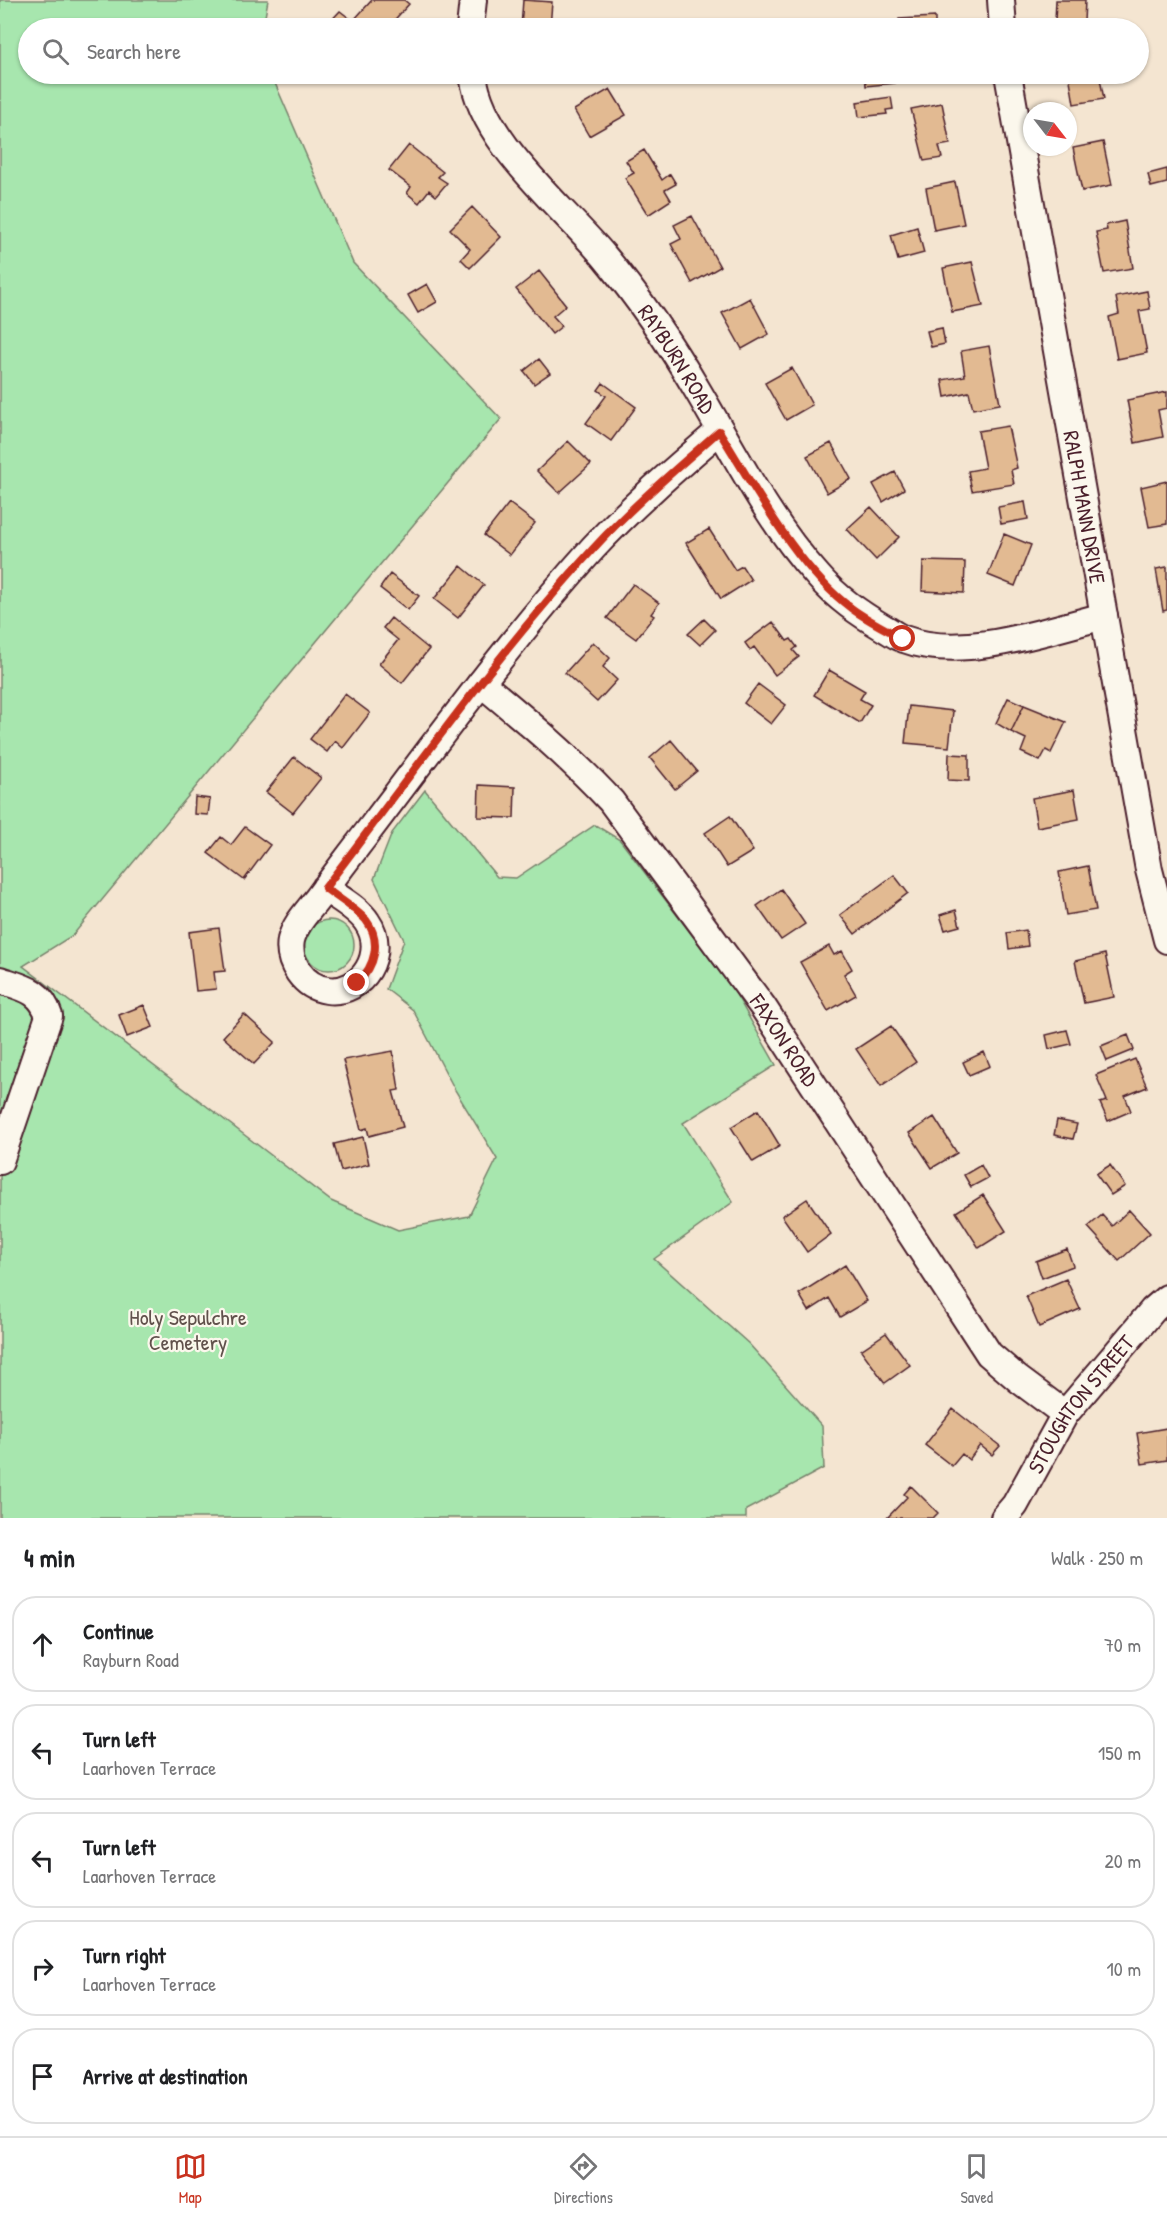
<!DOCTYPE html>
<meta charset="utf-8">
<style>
body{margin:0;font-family:"Patrick Hand",sans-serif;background:#f6f6f6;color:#202124}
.compass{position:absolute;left:1023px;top:102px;width:54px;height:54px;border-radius:50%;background:#fff;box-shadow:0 2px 4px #0004;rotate:121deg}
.stop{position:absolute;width:18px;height:18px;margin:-14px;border:4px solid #c8321e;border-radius:50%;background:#fff}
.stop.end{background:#c8321e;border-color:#fff;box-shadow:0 2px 6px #0008}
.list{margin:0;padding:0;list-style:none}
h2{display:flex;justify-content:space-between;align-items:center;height:78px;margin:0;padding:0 24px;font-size:26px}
h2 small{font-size:20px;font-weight:400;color:#757577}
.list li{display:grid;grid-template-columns:39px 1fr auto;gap:18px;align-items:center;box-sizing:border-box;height:96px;margin:0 12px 12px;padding:0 12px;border:2px solid #e0e0e0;border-radius:24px}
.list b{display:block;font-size:22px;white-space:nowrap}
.list p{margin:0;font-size:20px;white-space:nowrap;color:#757577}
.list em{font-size:20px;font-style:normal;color:#757577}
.icon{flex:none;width:33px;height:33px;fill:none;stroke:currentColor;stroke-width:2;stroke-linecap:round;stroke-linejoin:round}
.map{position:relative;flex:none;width:1167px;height:1518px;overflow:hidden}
.search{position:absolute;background:#fff;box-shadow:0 2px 4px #0004;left:18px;right:18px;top:18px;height:66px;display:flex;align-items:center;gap:15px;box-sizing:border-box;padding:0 21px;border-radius:33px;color:#757577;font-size:22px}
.sheet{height:618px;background:#fff}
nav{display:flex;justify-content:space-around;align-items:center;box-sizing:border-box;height:84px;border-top:2px solid #e0e0e0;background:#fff;font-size:16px;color:#757577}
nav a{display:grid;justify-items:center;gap:3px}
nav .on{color:#c8321e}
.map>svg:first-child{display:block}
</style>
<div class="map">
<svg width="1167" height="1518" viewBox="0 0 1167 1518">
<rect width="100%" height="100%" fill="#f4e5d1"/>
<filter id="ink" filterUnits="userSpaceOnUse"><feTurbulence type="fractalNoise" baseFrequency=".0167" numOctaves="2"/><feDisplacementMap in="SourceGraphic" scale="12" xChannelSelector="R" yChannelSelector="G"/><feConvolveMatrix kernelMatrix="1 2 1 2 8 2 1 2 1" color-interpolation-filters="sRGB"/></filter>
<g filter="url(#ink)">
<!-- green -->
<path fill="#a7e6ae" stroke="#78826c" stroke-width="1.5" d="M0,0h268l-5,28h-235v46h243l82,189 148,156 -428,516 -50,31 308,235 67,29 71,-14 28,-57 -42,-69 -42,-80 -27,-21 18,-49 -30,-61 18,-46 33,-43 72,87 19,1 79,-53 25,15 113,149 43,76 -93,58 50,79 -79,57 95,85 73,82 2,42 -78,42v8h-746z
M304 945a25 25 0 1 1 50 0a25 25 0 1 1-50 0Z"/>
<!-- building -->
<path fill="#e2ba92" stroke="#4a1f2b" stroke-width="1.5" d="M372,0h32l5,4 -22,24h-18l-2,-2 -2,2h-34l-4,-3 13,-14 13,10z
M523,0l29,2 -2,26h-29z
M1056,0h29l-1,22 -29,-1z
M935,17v11l-36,-1v-8z
M865,74h29l1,9 -29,3z
M1069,74h30l5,25 -30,5z
M610,89l16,26 -37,21 -15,-26z
M891,97l2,12 -7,1 1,4 -28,3 -2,-15z
M942,103l8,41 -11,2 3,12 -18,3 -13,-52z
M1103,142l9,43 -30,6 -9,-43z
M409,145l34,27 -5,5 9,6 -11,13 -7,-6 -10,13 -12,-10 4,-6 -22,-17z
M644,150l18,30 8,-6 6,10 -11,6 6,10 -23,15 -23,-37 9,-5 -8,-12z
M1167,169v14l-16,4 -3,-13z
M955,182l9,42 -30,6 -8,-42z
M472,207l29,30 -31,31 -9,-9 9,-10 -20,-20z
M692,216l28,51 -28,16 -21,-39 10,-5 -7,-14z
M1125,221l8,47 -29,5 -8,-41 11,-2 -1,-5z
M917,227l7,26 -26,7 -7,-25z
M972,262l11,44 -31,6 -9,-44z
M539,271l27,34 -13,11 9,10 -10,8 -36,-45z
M427,284l10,18 -19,11 -10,-18z
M1147,291l3,18 -11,2 8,42 -30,6 -8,-42 10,-3 -3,-17z
M750,298l19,36 -27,15 -20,-36z
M942,328l3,16 -14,3 -4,-16z
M989,346l11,58 -27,5 -4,-17 -24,5 -3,-17 23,-4 -4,-25z
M539,359l11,14 -16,11 -10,-13z
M792,368l20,37 -26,15 -21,-37z
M603,383l33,24 -25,34 -25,-18 20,-27 -8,-6z
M1167,392v16l-9,2 5,27 -28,6 -8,-43z
M1008,426l9,42 -6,2 3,14 -42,7 -4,-20 17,-3 -7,-37z
M568,441l23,23 -32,29 -22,-22z
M831,443l20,36 -24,14 -20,-37z
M895,472l9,17 -21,13 -10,-18z
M1167,481v43l-18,3 -8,-40z
M1025,502l3,17 -27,5 -3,-17z
M509,503l26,20 -25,32 -26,-20z
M871,507l28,30 -23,23 -29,-31z
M709,529l26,41 7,-4 9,14 -30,19 -35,-56z
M1004,534l27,11 -16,41 -27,-11z
M923,561l42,1 -1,31 -42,-2z
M461,566l23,19 -26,33 -24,-19z
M1167,567v43l-4,1 -7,-42z
M390,574l29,22 -11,14 -28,-22z
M633,584l26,19 -8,11 3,2 -18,23 -29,-21z
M391,618l38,31 -27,34 -23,-19 19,-24 -15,-12z
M704,619l11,11 -15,15 -12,-11z
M773,622l14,19 4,-2 6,8 -4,3 6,7 -24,18 -21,-28 -4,3 -5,-7z
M593,642l17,16 -7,9 14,13 -20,22 -32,-29z
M829,670l36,21 -5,8 11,6 -11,18 -46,-28z
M758,684l28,21 -15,19 -27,-21z
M345,694l25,19 -27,35 -8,-7 -8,11 -17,-13z
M1008,698l16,7 -13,27 -15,-9z
M1024,705l42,17 -15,31 -5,-3 -6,11 -19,-9 5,-13 -15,-7z
M909,706l44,5 -4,36 -44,-4z
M671,740l26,31 -22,18 -25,-31z
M949,754l20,1v26l-21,-1z
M294,757l27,21 -28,35 -27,-21z
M479,785l36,2 -1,31 -36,-1z
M1074,790l5,29 -42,8 -5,-29z
M195,797l15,2 -2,16 -14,-1z
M730,816l23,35 -26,16 -22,-34z
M245,827l25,18 -26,35 -36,-27 13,-16 10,8z
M1088,866l8,44 -30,5 -7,-43z
M894,875l14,18 -53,41 -15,-19z
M781,889l24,35 -24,16 -24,-34z
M956,910l4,16 -15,4 -5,-15z
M219,928l6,43 -11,1 2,17 -20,2 -7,-59z
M1026,930l2,16 -19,3 -2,-16z
M829,946l5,9 8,-4 10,18 -8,5 12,21 -28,16 -28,-49z
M1105,954l9,43 -30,6 -9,-42z
M144,1005l9,22 -26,10 -8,-22z
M244,1014l31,28 -21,22 -31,-27z
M891,1026l25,36 -35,24 -25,-37z
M1067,1030l4,14 -22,5 -3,-14z
M1128,1035l6,15 -27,11 -6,-15z
M393,1051l6,39 -6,1 10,36 -34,9 -2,-8 -6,2 -18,-70z
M984,1052l6,14 -21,9 -6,-13z
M1135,1059l12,28 -22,9 6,15 -23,10 -8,-18 7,-2 -11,-26z
M758,1110l22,36 -27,16 -22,-35z
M934,1117l23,36 -25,15 -23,-35z
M1057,1120l20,4 -4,15 -19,-4z
M363,1137l6,27 -28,7 -7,-27z
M981,1165l7,13 -17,9 -7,-12z
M1110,1165l15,21 -14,9 -15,-21z
M983,1195l23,36 -27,17 -23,-36z
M807,1199l24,35 -24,18 -25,-36z
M1129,1210l21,23 -31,28 -31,-34 14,-12 10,11z
M1067,1249l6,17 -31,12 -6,-17z
M845,1265l22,36 -27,16 -11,-19 -20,13 -10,-17z
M1066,1279l14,30 -41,18 -13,-31z
M886,1333l24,32 -25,18 -24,-33z
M953,1409l47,37 -8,9 -12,-10 -11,15 -7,-6 -10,12 -27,-21z
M1167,1428v32l-25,4 -5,-31z
M911,1486l27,27 -5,5h-46l20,-21 -3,-3z"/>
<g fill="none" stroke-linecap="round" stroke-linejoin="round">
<!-- minor casing -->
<g stroke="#4a1f2b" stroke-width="30">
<g id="minor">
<path d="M1001,0l2,28"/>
<path d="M470,28l3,-28"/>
<path id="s1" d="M473,74c7,67 89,132 131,182 36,43 67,89 95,137 37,63 70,129 119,183 19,22 41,37 66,52 6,3 13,9 20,11 59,22 141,-8 200,-23"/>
<path id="s2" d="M1008,74l141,796 18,70"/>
<path id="s3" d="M481,683c46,38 90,75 130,118l152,206 226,347 29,25 47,35"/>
<path d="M325,888c13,10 33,20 42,34 21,30 -4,73 -40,68 -23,-3 -40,-27 -36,-50 4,-16 17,-29 27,-42 16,-22 33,-44 49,-65 73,-96 145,-195 226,-285 39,-42 83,-80 126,-117"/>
<path d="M0,980c24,8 41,10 49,36l-49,145"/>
<path id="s4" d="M1004,1518l11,-13 50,-91 88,-104 14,-12"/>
</g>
</g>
<!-- minor -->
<use href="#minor" stroke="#fbf7ec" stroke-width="26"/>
</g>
</g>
<g fill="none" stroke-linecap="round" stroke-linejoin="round" filter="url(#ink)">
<!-- route -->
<path stroke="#c8321e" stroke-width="8" d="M357,983c18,-16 25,-42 9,-63 -11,-12 -28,-22 -41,-32 87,-114 171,-233 268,-339 39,-43 83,-80 126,-118 36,57 78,137 132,177 16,12 35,21 52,31"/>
</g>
<g text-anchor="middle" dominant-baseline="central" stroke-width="4.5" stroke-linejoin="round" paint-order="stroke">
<!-- street labels -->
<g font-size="22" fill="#4a1f2b" stroke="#fbf7ec">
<text stroke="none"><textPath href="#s1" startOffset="354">RAYBURN ROAD</textPath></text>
<text stroke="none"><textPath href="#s2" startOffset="440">RALPH MANN DRIVE</textPath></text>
<text stroke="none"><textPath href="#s3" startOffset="471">FAXON ROAD</textPath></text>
<text stroke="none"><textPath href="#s4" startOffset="138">STOUGHTON STREET</textPath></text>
</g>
<!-- park labels -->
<g font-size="22" fill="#61514c" stroke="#fbf7ec">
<text x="188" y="1317">Holy Sepulchre<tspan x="188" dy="25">Cemetery</tspan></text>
</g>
</g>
</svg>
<svg class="compass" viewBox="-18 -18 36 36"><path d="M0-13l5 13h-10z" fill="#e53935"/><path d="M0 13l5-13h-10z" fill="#757577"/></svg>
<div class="stop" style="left:903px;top:639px"></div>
<div class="stop end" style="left:357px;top:983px"></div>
<div class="search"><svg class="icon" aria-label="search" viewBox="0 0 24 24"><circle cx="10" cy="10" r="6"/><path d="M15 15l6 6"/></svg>Search here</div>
</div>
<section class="sheet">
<h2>4 min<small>Walk · 250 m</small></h2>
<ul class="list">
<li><svg class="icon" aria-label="ahead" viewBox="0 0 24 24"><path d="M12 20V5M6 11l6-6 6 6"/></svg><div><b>Continue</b><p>Rayburn Road</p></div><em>70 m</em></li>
<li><svg class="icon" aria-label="left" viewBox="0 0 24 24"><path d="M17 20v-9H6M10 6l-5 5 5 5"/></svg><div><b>Turn left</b><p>Laarhoven Terrace</p></div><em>150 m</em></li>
<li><svg class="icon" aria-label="left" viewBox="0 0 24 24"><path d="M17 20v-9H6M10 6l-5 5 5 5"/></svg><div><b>Turn left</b><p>Laarhoven Terrace</p></div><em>20 m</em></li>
<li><svg class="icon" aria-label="right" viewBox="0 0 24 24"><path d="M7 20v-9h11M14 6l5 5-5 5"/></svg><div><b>Turn right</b><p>Laarhoven Terrace</p></div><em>10 m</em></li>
<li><svg class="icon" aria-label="arrive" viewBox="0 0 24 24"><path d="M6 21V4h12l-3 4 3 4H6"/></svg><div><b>Arrive at destination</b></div></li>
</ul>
</section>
<nav>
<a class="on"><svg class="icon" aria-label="map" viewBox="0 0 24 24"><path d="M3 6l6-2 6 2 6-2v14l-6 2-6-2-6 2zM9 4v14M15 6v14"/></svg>Map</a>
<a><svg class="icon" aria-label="directions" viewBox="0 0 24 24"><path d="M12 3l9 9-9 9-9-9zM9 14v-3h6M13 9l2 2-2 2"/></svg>Directions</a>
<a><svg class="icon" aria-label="saved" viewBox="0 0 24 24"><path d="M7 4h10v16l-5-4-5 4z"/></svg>Saved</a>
</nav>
